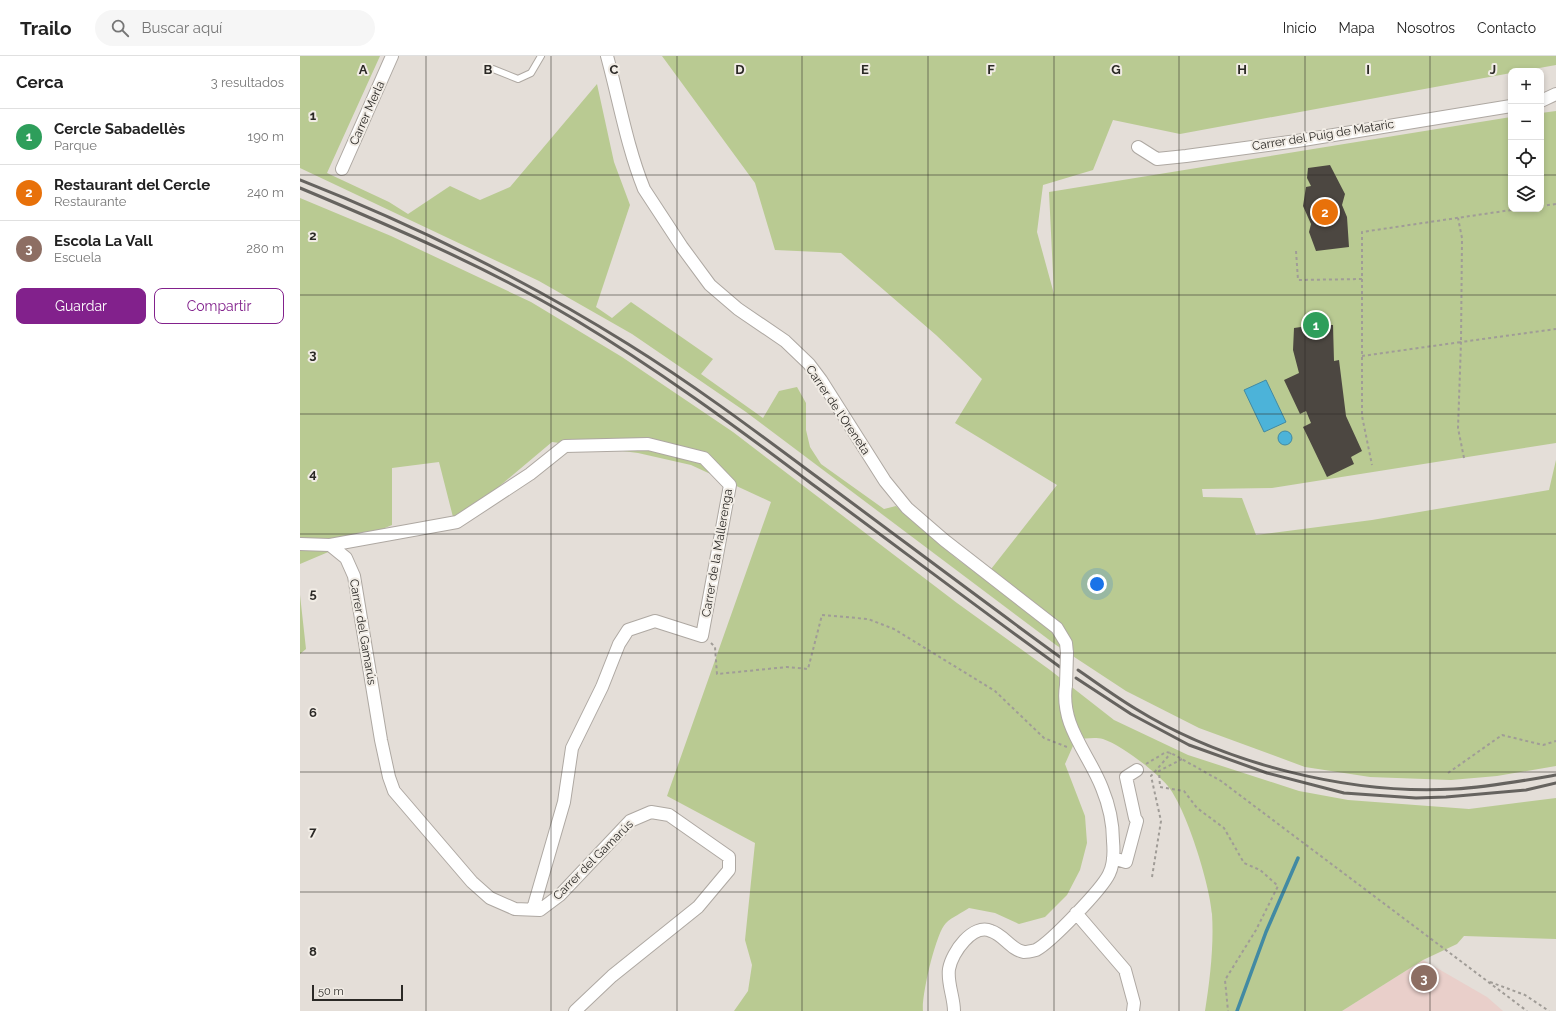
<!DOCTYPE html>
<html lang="es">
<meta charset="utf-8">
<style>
body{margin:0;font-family:Raleway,sans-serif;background:#f6f6f6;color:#222}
.controls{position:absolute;right:12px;top:12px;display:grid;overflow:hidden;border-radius:8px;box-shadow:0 2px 6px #0003}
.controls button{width:36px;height:36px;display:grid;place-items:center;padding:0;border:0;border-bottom:1px solid #e0e0e0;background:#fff;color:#222;font:20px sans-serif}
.scale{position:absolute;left:12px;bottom:10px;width:91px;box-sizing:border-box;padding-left:4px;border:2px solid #2b2926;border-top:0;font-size:11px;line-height:14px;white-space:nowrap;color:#2b2926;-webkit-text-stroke:3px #f1ece5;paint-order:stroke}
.you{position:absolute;left:797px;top:528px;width:14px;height:14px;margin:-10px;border:3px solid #fff;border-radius:50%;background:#1a73e8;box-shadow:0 0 0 6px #1a73e833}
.badge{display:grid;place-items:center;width:26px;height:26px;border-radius:50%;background:#82218c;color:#fff;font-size:13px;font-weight:700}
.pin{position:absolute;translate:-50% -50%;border:2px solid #fff;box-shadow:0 1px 4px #0006}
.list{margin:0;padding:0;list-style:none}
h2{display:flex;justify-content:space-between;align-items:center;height:52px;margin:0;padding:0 16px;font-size:17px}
h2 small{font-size:13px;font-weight:400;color:#767676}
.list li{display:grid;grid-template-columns:26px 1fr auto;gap:12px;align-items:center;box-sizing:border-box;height:56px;padding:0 16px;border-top:1px solid #e0e0e0}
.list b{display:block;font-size:15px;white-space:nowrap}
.list p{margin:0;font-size:13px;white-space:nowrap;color:#767676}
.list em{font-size:13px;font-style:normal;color:#767676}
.actions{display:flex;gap:8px;padding:12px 16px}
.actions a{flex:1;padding:9px 0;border:1px solid #82218c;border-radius:8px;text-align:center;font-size:14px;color:#82218c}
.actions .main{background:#82218c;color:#fff}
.icon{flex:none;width:22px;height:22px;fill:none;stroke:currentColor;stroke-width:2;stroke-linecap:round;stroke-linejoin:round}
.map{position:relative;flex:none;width:1256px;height:955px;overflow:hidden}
header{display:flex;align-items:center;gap:24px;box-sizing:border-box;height:56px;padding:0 20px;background:#fff;border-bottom:1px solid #e0e0e0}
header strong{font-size:19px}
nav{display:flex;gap:22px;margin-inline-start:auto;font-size:14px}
.search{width:280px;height:36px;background:#f6f6f6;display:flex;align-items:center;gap:10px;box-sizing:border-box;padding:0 14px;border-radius:22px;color:#767676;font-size:15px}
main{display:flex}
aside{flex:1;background:#fff}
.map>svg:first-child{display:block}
</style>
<header>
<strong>Trailo</strong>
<div class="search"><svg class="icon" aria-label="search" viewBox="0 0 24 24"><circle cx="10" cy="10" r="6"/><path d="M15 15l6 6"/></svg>Buscar aquí</div>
<nav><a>Inicio</a><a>Mapa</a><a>Nosotros</a><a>Contacto</a></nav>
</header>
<main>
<aside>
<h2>Cerca<small>3 resultados</small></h2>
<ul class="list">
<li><span class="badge" style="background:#2e9e5b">1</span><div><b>Cercle Sabadellès</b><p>Parque</p></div><em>190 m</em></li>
<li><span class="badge" style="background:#e8710a">2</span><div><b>Restaurant del Cercle</b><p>Restaurante</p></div><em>240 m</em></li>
<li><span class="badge" style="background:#8d6e63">3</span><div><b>Escola La Vall</b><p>Escuela</p></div><em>280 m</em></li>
</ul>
<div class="actions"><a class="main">Guardar</a><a>Compartir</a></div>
</aside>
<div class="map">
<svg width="1256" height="955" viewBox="0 0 1256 955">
<rect width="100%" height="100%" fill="#e4ded8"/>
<!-- education -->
<path fill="#e9cfca" d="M1123,904l64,37 16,14h-161z"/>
<!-- green -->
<path fill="#b9ca92" d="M0,0h80l-53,117 62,29 19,12 42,-28 30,14 30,-13 87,-103 17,78 16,43 -34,102 16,11 19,-16 82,57 -12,15 62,44 16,-27 18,-4 9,16v27l4,17 11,17 63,45 12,-3 61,53 27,19 73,-93 -102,-62 27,-44 -46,-44 -95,-82 -66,-3 -20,-67 -93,-127h894v9l-33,6h-12v2l-331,61 -67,-14 -20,50 -50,15 -6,47 17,62 -5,-102 462,-75v92h30v-96l15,-2v332l-284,45 -70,1 1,8 39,1 14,37 116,-15 177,-30 7,-30v306l-59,10 -46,4 -81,-3 -65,-10 -106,-39 -73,-37 -70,-46 -310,-233 -114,-78 -93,-53 -239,-113z
M0,142l91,38 140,66 91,55 111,75 224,171 93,67 64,50 74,35 111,36 49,9 121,9 87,-11v141l-92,-3 -7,8 -34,16 -81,51h-137c5,-31 9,-66 7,-97 -2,-29 -26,-107 -45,-129 -12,-14 -46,-40 -64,-46 -8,-2 -19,0 -27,0l-11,25 20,52 2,27 -7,27 -13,25 -22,22 -26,7 -24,-11 -26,-5c-7,5 -17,9 -23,15 -10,9 -25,74 -23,88h-189l14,-20 4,-26 -7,-25 10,-97 -88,-47 104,-294 -80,-37 -53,-12 -86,-11 -95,80 -4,-5 -14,-55 -47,6v57l-92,39z
M0,539l6,54 -6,5z"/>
<!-- water -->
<path fill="#4cb3d9" stroke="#428aa3" d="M966,324l20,42 -22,10 -20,-42z
M978 382a7 7 0 1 1 14 0a7 7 0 1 1-14 0Z"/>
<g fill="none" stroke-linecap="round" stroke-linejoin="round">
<!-- stream -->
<path stroke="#428aa3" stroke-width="3.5" d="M937,955l29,-79 32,-74"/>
</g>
<!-- building -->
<path fill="#4c4741" d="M1030,109l15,29 -3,11 5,12 2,30 -33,4 -7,-19 2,-8 -8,-18 3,-19 5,-1 -4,-8 1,-10z
M1015,269h18l1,36 5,-1 7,56 16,35 -11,6 3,7 -27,13 -24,-50 8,-4 -5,-12 -6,3 -16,-34 15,-7 -6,-23 1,-22z"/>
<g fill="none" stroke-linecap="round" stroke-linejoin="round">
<!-- lane casing -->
<g stroke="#aea8a2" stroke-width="8">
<path id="lane" d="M193,13l25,10 13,-6 10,-17"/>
</g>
<!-- street casing -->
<g stroke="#aea8a2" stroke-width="14">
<path id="street" d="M307,0c12,44 20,91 37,133l38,58 28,38 28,24 47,32 24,23 12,16 64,101 22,27 37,32 113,88 9,15 1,10
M1241,45l15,-7
M838,91l19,12 29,-3 111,-15 214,-35
M42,113l50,-113
M0,488l30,1 16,13 8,18 27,164 8,37 5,14 78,91 18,16 25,11 25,1 20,-15 70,-74 21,-9 18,3 60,42v13l-31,37 -86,69 -37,35
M30,489l127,-23 73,-48 35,-28 83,-2 56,14 26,27 -28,151 -47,-15 -27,9 -9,14 -17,43 -30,61 -8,54 -31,107
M813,802l13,4 11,-41 -2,-3 -9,-41 11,-7
M776,857l49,57 9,33 -1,8
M654,955c0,-14 -7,-28 -5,-42 3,-17 24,-46 42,-38 13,4 20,19 33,21 4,0 8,-1 12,-2 15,-8 66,-61 73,-76 5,-10 5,-22 4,-33 0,-18 -4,-36 -11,-53 -14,-36 -42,-62 -36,-103"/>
</g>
<!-- path -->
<path stroke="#a09c97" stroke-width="2" stroke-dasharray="3 3" stroke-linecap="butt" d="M1241,150l15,-2
M996,195l2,29 64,-1v-47l156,-23
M1062,223v137l10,49
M1062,300l99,-14 1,-104 -4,-20
M1164,402l-6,-30 3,-86 95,-13
M411,587l4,4 2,27 70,-7 21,2 14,-54 46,4 26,10 101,62 49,47 23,9
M882,703l-23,12 1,16 24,4 13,17 27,20 20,35 16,7 18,16 -22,44 -31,50 3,31
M846,708l20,-12 5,1 50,28 306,230
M1148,717l54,-38 41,10 13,-4
M852,821l9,-56 -10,-45 20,-23
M1190,926l35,13 24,16"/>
<!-- lane -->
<use href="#lane" stroke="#fff" stroke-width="6"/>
<!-- street -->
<use href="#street" stroke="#fff" stroke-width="12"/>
<!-- rail -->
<path stroke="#66635f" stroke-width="3" d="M0,124c114,45 224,99 328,164 63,39 122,83 181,127 84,62 167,125 251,186
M0,132c93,39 187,79 274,131 83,50 161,107 238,165 83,61 165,123 248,183
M778,614c19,13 38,27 58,39 89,55 214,86 318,80 35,-2 68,-8 102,-14
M776,622l55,36 58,31 78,28 77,20 72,5 30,-1 80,-7 30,-7"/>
<!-- street-bridge casing -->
<g stroke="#aea8a2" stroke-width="14" stroke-linecap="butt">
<path id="street-bridge" d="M766,629l1,-32"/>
</g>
<!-- street-bridge -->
<use href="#street-bridge" stroke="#fff" stroke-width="12"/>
</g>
<!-- grid -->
<path fill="none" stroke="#2b2926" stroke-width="1" stroke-opacity="0.55" d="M126,0v955M251,0v955M377,0v955M502,0v955M628,0v955M754,0v955M879,0v955M1005,0v955M1130,0v955M0,119h1211M1241,119h15M0,239h1256M0,358h1256M0,478h1256M0,597h1256M0,716h1256M0,836h1256"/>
<g text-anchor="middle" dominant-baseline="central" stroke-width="4" stroke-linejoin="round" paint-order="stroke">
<!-- street labels -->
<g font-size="12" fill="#2b2926" stroke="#f1ece5">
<text transform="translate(67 57) rotate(-66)">Carrer Merla</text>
<text transform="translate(1023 79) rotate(-9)">Carrer del Puig de Mataric</text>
<text transform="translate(538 354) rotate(56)">Carrer de l'Oreneta</text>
<text transform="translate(417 497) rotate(-80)">Carrer de la Mallerenga</text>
<text transform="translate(63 576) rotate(80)">Carrer del Gamarús</text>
<text transform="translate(293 804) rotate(-45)">Carrer del Gamarús</text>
</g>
</g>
<g font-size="13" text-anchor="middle" font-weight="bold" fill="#2b2926" stroke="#f1ece5" stroke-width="4" stroke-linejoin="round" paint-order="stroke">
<text x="63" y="18">A</text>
<text x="188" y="18">B</text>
<text x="314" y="18">C</text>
<text x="440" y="18">D</text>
<text x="565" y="18">E</text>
<text x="691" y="18">F</text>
<text x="816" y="18">G</text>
<text x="942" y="18">H</text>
<text x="1068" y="18">I</text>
<text x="1193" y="18">J</text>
<text x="13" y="64">1</text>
<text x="13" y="184">2</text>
<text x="13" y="303">3</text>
<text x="13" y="422">4</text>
<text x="13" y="542">5</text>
<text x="13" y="661">6</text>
<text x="13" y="780">7</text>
<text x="13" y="900">8</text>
</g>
</svg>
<div class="controls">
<button>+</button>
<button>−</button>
<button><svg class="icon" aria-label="locate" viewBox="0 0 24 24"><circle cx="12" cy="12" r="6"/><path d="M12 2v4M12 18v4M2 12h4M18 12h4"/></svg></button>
<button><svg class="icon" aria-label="layers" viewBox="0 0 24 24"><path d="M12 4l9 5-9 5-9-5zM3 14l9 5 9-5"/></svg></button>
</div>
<div class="scale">50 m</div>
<div class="you"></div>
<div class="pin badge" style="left:1016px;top:269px;background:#2e9e5b">1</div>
<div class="pin badge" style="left:1025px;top:156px;background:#e8710a">2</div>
<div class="pin badge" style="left:1124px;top:922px;background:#8d6e63">3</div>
</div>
</main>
